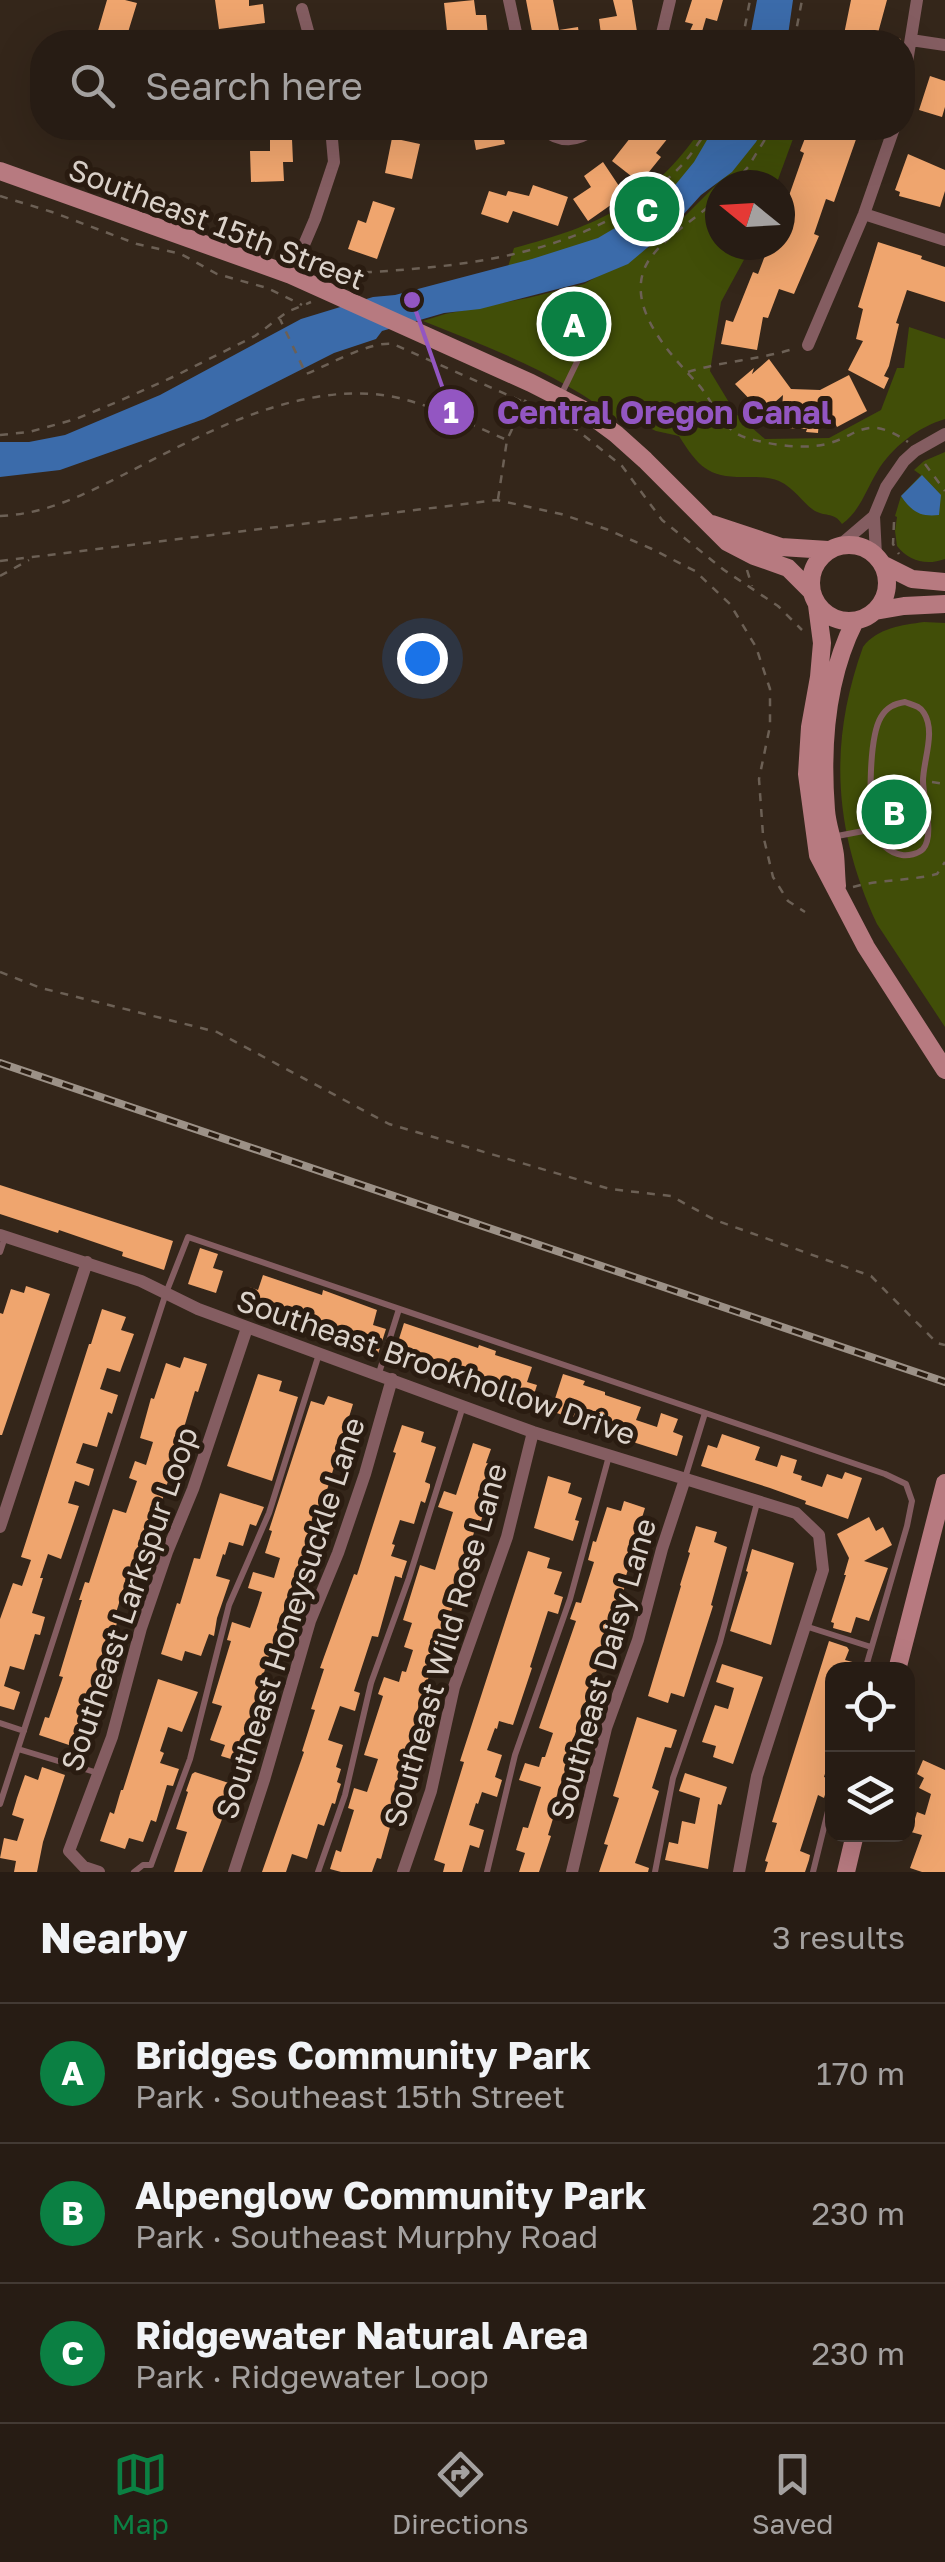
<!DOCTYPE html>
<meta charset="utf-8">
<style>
body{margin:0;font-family:"Golos Text",sans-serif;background:#2f251d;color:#f1f3f6}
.controls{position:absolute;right:30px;bottom:30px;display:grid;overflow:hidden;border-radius:20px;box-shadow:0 10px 40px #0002}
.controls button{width:90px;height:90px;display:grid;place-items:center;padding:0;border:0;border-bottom:2px solid #433a34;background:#271c14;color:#f1f3f6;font:50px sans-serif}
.compass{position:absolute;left:705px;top:170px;width:90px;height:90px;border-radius:50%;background:#271c14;box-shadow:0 10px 40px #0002;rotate:288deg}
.you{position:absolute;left:422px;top:658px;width:35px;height:35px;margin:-25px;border:8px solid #fff;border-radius:50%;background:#1a73e8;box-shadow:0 0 0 15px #1a73e833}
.badge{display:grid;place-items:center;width:65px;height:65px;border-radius:50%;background:#0b8043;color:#fff;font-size:32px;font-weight:700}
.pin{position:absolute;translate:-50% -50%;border:5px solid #fff;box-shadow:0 2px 10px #0006}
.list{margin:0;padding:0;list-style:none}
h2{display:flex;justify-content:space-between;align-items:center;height:130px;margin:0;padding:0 40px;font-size:42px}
h2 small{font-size:32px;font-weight:400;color:#a4a1a0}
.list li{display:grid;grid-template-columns:65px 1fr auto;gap:30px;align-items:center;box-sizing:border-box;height:140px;padding:0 40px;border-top:2px solid #433a34}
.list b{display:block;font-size:38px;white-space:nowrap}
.list p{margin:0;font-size:32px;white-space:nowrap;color:#a4a1a0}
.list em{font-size:32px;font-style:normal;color:#a4a1a0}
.icon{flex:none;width:55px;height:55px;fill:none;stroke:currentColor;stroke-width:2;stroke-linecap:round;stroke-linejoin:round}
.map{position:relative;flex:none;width:945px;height:1872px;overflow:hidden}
.search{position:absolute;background:#271c14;box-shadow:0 10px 40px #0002;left:30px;right:30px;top:30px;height:110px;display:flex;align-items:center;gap:25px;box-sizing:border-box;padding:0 35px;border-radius:40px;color:#a4a1a0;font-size:38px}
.sheet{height:550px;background:#271c14}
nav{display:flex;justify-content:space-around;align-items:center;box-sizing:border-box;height:140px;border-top:2px solid #433a34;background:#271c14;font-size:28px;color:#a4a1a0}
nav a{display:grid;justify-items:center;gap:5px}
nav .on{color:#0b8043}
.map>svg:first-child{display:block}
</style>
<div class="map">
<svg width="945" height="1872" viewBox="0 0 945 1872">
<rect width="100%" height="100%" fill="#34261a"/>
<!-- green -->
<path fill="#414e08" d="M702,128h38l-58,74 -180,83 12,-37c84,-22 137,-46 188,-120z
M765,128h32l-21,57h-56v60h32l-31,57 -11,69 26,43 29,25 64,-1 52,-28 16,-42h7l5,-41 36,12v80c-27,8 -53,28 -68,53 -11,18 -17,39 -35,52 -8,-12 -15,-7 -27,-13 -13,-8 -19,-22 -36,-30 -10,-4 -21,-4 -31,-4 -39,1 -49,-9 -69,-41l-23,-5 -23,-11 -9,4c-60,-48 -130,-75 -201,-103l22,-7 83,-16 56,-14 23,-13 53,-30 64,-64z
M945,452v107c-19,7 -36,2 -48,-13l-2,-15 2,-14 -2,-1 6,-20 20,-21 -7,-5 10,-9z
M924,622l21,1v404l-68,-103c-43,-93 -49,-180 -14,-277 14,-19 39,-22 61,-25z"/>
<!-- water -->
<path fill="#3b6baa" d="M757,0h36l-6,42h-38z
M714,128h49l-7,14 -24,30 -31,23 -29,32 -44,37 -43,18 -105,27 -36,4 -62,18 -6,8 -42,14 -130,66 -144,51 -60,7v-35h29l36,-7 95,-40 141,-76 72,-22 22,-2 137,-36 66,-21 32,-19 46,-35 18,-22z
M922,475l19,20 -2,20c-19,2 -27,-3 -38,-19z"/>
<!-- building -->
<path fill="#efa56e" d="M107,0h18l12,3 -12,39 -28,-8z
M215,0h34v6l14,-2 2,19 -46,6z
M474,0l2,15h10l2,21 -40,5 -4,-38z
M526,0h27l6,30 19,-3 2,15h-46z
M613,0h19l6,38 -17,3v1h-19l-3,-23 18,-3z
M692,0h31l-6,21 -11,-3 -7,24h-14l8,-18 -8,-2z
M851,0h36l-9,33 23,6 -1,3h-44l-13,-3z
M930,76l15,5v26l-3,10 -23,-7z
M472,128h29l4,16 -29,6z
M638,128h38l-20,25 5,4 -21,26 -28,-22z
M809,128h51l-26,74 -8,-3 -12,35 5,2 -25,58 -15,-5 -11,29 -5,-1 -6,33 -36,-6 5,-24 7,2 20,-50 5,2 11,-29h11v-40l5,2 19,-54 -4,-2z
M392,138l28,6 -8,35 -27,-6z
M292,139l1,23h-10l1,19 -33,1 -1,-31h20v-11z
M908,154l37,16v21l-5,16 -41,-11 1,-4 -5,-2z
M603,162l22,33 -37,26 -15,-22 18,-12 -7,-11z
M533,185l35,12 -10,29 -45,-15 -5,12 -27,-9 8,-23 17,5 2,-5 21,5z
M373,201l22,7 -18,51 -29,-10 10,-29 8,3z
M878,242l44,14 -1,3 24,8v35l-38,-12 -11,33 3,1 -10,42 -5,10 5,2 -5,11 -36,-19 15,-29 -7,-2 7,-30 -5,-2z
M769,359l22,30 29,1 29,-15 18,36 -30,16 -16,-31 -3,37 -12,-1 1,-3 -22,-1 1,-6 -5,-1 2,-26 -17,15 -4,-4 -3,3 -24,-25 19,-16 -2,6z
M0,1185l173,56 -9,29 -42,-14 1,-4 -64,-22 -1,3 -58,-19z
M200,1248l18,6 -5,14 10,3 -7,22 -28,-9z
M263,1275l59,20 1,-5 54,20 -4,15 13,4 -8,25 -136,-45 7,-22 9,3z
M26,1286l24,8 -48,141h-2v-122l3,1 8,-25 13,4z
M102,1309l24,8 -5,13 13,4 -14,38 -13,-4 -7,21 18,6 -6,19 -4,-2 -11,35 -14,-4 -7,20 18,6 -5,17 -14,-5 -7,22 11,3 -6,18 -12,35 -13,-5 -8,24h3l-11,35 13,4 -5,18 -5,-1 -11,36 -14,-4 -6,20 16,6 -6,18 -14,-4v-87l13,-36 9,3 9,-26 -10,-3 68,-213h2z
M404,1323l74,25 1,-3 17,6 -1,4 37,12 -5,15 10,3 -7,22 -138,-46z
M184,1357l23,7 -9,28 -3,-1 -33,110 -5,-2 -25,77 -4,-1 -15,47 4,1 -24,74 4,2 -16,50 -42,-14 6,-18 4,1 14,-41 -4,-1 23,-76h-3l6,-18 4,1 24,-74 13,4 11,-32 -8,-3 6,-17 11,4 7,-23 -13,-4 11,-40 3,1 12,-36 14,5z
M258,1374l24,7 -3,10 19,6 -26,84 -45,-15z
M563,1374l22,7 -2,4 22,7v3l36,12 -5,13 21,7 4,-14 17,6 -5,13 10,4 -6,20 -101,-32 1,-4 -26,-9z
M328,1396l25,8 -42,139 -12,33 -3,-2 -28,84 -10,37 2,1 -13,38 5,2 -8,27 -23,-7 4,-11 -15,-5 12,-34 -10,-3 19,-62 -4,-1 5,-18 18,6 8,-23 4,-13 -14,-4 5,-16 21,6 6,-20 -15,-5 7,-22 -3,-1 42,-129 13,4z
M402,1425l22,7 -3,10 15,5 -11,35 5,2v3l-5,16 -4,-2 -7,23 -14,-4 -8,24 3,1 -4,11 16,5 -5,15v2l-7,-2 -17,61 -6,-1 -18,55 6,2 -5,18 -15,-5 -12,34 15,5 -7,22 5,2 -4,13 4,2 -3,9 -3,11 -3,-1 -8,23 -6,-2 -11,35 -15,-5 -6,18h-24l42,-120 -2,-1 13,-41 -4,-1 13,-40 -4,-1 34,-94 3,1 39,-122 -3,-1z
M722,1434l38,13 -5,13 22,7 4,-12 16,5 -4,13 9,3 -1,4 21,7 5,-13 15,5 3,-7 17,6 -14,41 -43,-15 1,-3 -36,-13 -69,-22 7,-21 9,3z
M473,1443l18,6 -5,14 10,3 -9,28 2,1 -8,26 -3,-1 -15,47 3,1 -51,149 3,1 -27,82 6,2 -16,57 -4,-1 -5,14h-31l-11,-3 6,-19 5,2 13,-42 -6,-2 6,-20 13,4 11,-33 -14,-4 19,-59 -5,-2 6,-17 15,5 3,-11 4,1 7,-22 -9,-3 8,-24 -9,-3 17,-55 15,5 18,-58 -15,-5 6,-16 12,4z
M548,1476l23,7 -3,10 14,5 -7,22 4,1 -6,20 -39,-13z
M220,1493l44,14 -8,19 -6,-2 -7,22 -14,-4 -4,13 -2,-1 -7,22 14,4 -13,38 -3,18 -5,-2 -8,22 -16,-5 -3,10 -21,-7 16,-51 3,1 14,-46 6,1z
M624,1501l21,7 -14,45 2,1 -9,28 2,1 -61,181 2,1 -11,33 3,1 -11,36 3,1 -12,36h-20l6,-19 -9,-3 7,-23 5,1 13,-41 -22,-7 6,-17 14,4 3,-10h3l8,-24 -14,-5 37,-107 -6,-2 6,-17 5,1 13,-41 -6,-2 5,-19 3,1 11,-35 14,4z
M869,1517l7,14 7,-4 9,18 -28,16 24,7 -19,53 -13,-4 -5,16 -18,-5 1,-5 -3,-1 15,-47h-2l5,-17 -12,-24z
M696,1526l21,6 -3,10 13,5 -16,58 2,1 -29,91 -13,-4 -3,10 -20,-7 33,-110 -1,-1 10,-32 -2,-1z
M752,1549l42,14 -23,82 -41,-14 18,-59 -2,-1z
M528,1551l22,7 -3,10 15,4 -8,22 9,3 -5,17 -10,-3 -18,56 2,1 -19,57 -14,-4 -2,8 -2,-1 -8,22 15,5 -7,22 7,3 -5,17 -15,-5 -4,12 -2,-1 -7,22 15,5 -5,18 -9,-3 -8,27h-19l2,-8 -11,-4 30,-98 -4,-1z
M829,1641l18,6 2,3 -4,10 15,4 -2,6h-26v81l-8,26 6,2 -6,19 -6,-3 -18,56 10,4 -1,5 -4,12h-40l3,-10 -3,-1 12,-38 -5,-1z
M722,1664l41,13 -30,87 -20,-7 3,-11 -14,-4 13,-37 13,4 6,-21 -18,-6z
M158,1679l40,13 -16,40 -14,-5 -8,24 4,2 -4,10 19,6 -6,17 -6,-1 -11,37 -5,-2 -8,22 -14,-4 -4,11 -25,-8 10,-29 4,2 7,-24h2z
M637,1717l40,13 -6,18 -6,-1 -13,41 7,3 -24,72 14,5 -1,4h-49l9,-27 -4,-1 15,-46 -6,-2z
M923,1760l22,10v102h-23l-12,-4 12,-33 -11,-3 6,-20 8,3 6,-21 -12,-6 5,-10 -7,-4z
M42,1767l23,8 -22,67 -6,30h-23l2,-11 -16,-3 4,-20 13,3 7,-22 -12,-4 5,-17 8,-23 13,5z
M195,1772l40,13 -33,87h-28l13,-40 -11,-3 12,-37 -2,-1 6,-17z
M685,1773l42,14 -6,18 -3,-1 -10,65 -43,-9 4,-18 9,2 4,-23 13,3 5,-26 -21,-7z"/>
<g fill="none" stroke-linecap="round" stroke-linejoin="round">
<!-- path -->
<path stroke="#6c6055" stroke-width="2.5" stroke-dasharray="8 8" stroke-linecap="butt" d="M796,40l13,2
M742,42l8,-42
M794,42l8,-42
M732,185l16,-18 24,-39
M0,196l52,16 85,32 44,10 36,20 50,14 35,17
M720,197c-22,20 -51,37 -69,60 -32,44 18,96 46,126 17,18 24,48 50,55 20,6 48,10 68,8 44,-5 46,-36 93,-4
M332,274c123,-6 259,-14 350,-109 10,-11 18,-25 27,-37
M279,317l27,57c23,-9 63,-33 87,-30l146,65 38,21 45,36 40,54 62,50 54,36 24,24
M688,372c35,-11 70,-12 105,-23
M0,435l29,-3 47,-13 41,-17 58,-26 80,-40 32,-24 24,-10
M925,464l20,27
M498,499l9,-59 20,-43
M0,516c46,-2 83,-21 123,-41 82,-42 182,-98 276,-77 37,9 73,27 108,42
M894,522l-1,22 6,10
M0,561l497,-61 64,14 45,15 46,20 43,22 35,33 26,43 14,42v37l-11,53 4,56 10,42 15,24 17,11
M747,570l5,16
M0,576l29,-16
M883,781h32
M932,782l13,2
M853,887c28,-8 57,-6 84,-13l8,-12
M0,972l41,16 176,44 172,92 221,65 61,7 44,24 156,56 66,67 8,2"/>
<!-- service -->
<path stroke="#845d61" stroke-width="6" d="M560,397l32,-66
M905,702c8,3 15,4 19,11 12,19 -1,48 -1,68 0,17 12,55 0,68 -5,5 -15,7 -21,6 -13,-2 -23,-12 -27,-24 -7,-22 -6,-94 6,-114 6,-10 13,-13 24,-15z
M832,837l42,-8
M0,1252l5,-15
M379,1373l20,-64
M685,1478l20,-65
M805,1626l66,21
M0,1723l24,8
M18,1749l80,24
M0,1804l166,-511 22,-56 697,237 21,10 6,17 -5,25 -42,144
M151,1865l39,-106 39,-154 40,-92 50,-159
M134,1872l9,-7h8
M318,1872l27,-77 26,-112 38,-105 54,-172
M487,1872l28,-117 55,-156 39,-143
M655,1872l18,-94 47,-136 37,-139
M813,1872l19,-77"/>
<!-- minor -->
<path stroke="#845d61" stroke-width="12" d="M509,0l9,42
M302,9l9,33
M911,40l34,5
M660,42l10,-42
M902,93l15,-93
M541,128c20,16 35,14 56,0
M864,214l81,26
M291,275l24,-56 19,-57 -3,-34
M808,345l56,-131 30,-86
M874,516l2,39
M840,545l34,-29 12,-29 18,-26 11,-10 30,-17
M0,1235l141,46 57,28 335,123 263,81 23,22 4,35 -66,206 -18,96
M0,1527l87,-265
M99,1872l-15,-5 -15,-16 43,-114 29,-109 26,-76 26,-63 54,-161
M234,1872l30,-92 46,-159 28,-68 27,-79 27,-95
M403,1872l28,-81 23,-104 53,-150 26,-105
M572,1872l34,-144 32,-88 24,-91 23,-70"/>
<!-- secondary -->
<path stroke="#b77a80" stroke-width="18" d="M0,171l291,104 240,108 51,26 34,25 29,26 82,82 27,14 34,12 24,24
M712,524l69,23 47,3
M811 583a38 38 0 1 1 76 0a38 38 0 1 1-76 0Z
M884,565l28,14 33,3
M817,605l5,38 -3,34 -9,50 -3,47 11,81 48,92 79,123
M875,611l29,-5 41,-2
M837,886c-1,-10 -1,-21 -2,-31 -2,-15 -8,-30 -9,-45 -5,-64 0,-132 29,-189
M897,1670l48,-187
M846,1872l9,-38"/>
<!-- rail casing -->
<g stroke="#9c9187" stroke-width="8">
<path id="rail" d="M0,1063l945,319"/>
</g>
<!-- rail -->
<use href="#rail" stroke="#2a1c11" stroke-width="4" stroke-dasharray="11" stroke-linecap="butt"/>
</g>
<g text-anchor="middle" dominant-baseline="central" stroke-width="10" stroke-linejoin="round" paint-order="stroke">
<!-- street labels -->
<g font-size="30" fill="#dcd3cb" stroke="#2a1c11">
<text transform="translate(217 224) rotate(21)">Southeast 15th Street</text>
<text transform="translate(436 1367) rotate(19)">Southeast Brookhollow Drive</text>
<text transform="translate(129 1599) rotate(-71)">Southeast Larkspur Loop</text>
<text transform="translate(290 1618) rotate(-72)">Southeast Honeysuckle Lane</text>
<text transform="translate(445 1645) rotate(-74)">Southeast Wild Rose Lane</text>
<text transform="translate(603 1669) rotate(-74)">Southeast Daisy Lane</text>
</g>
</g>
<!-- callouts -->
<path fill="none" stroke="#9356c2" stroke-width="4" d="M412 300L451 412"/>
<g fill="#9356c2" stroke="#2a1c11" stroke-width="4">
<circle cx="412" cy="300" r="10"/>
<circle cx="451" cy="412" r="25"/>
</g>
<g font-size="30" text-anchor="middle" font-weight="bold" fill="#fff">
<text x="451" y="423">1</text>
</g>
<g font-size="32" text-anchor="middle" font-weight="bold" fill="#9356c2" stroke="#2a1c11" stroke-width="10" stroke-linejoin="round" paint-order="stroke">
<text x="664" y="424">Central Oregon Canal</text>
</g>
</svg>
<div class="controls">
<button><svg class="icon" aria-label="locate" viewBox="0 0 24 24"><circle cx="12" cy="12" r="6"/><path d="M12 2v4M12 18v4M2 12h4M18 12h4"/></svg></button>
<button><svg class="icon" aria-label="layers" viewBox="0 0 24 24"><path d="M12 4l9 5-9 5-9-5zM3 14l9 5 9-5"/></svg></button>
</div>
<svg class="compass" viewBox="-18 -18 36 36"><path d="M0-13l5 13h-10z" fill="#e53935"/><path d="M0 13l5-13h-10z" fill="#a4a1a0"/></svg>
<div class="you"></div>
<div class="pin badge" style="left:574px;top:324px">A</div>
<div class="pin badge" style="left:894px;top:812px">B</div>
<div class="pin badge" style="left:647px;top:209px">C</div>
<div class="search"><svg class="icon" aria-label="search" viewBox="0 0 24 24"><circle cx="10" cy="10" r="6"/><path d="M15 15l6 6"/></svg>Search here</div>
</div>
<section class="sheet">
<h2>Nearby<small>3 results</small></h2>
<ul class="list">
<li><span class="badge">A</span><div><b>Bridges Community Park</b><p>Park · Southeast 15th Street</p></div><em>170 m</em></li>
<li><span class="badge">B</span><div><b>Alpenglow Community Park</b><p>Park · Southeast Murphy Road</p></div><em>230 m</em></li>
<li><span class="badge">C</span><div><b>Ridgewater Natural Area</b><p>Park · Ridgewater Loop</p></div><em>230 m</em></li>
</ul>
</section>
<nav>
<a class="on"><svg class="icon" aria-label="map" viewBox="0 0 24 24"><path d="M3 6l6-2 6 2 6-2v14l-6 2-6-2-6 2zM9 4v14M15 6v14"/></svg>Map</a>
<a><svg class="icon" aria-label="directions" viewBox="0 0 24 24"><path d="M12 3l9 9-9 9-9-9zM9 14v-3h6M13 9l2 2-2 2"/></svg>Directions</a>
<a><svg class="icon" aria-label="saved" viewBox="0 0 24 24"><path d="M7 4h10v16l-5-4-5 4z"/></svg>Saved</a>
</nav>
